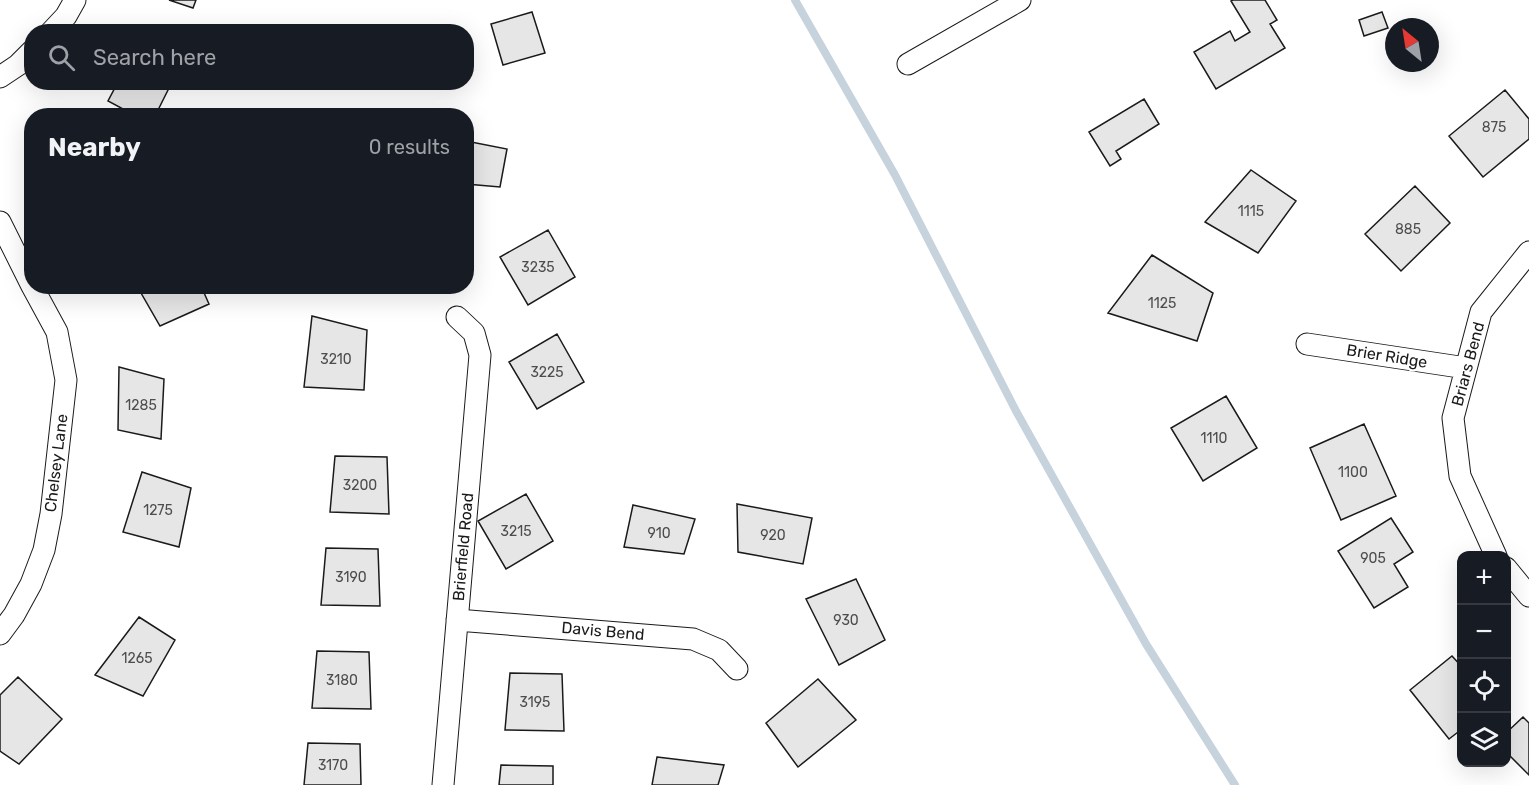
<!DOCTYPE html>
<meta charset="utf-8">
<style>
body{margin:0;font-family:Rubik,sans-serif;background:#242831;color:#f1f3f6}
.controls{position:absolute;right:18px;bottom:18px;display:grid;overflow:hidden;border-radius:12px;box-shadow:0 6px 24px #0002}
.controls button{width:54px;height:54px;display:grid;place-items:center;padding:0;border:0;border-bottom:2px solid #363941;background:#171b24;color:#f1f3f6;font:30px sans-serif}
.compass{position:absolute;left:1385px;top:18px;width:54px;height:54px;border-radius:50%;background:#171b24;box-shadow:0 6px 24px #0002;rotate:330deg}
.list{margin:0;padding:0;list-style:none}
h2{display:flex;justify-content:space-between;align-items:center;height:78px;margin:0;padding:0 24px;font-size:26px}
h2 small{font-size:20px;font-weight:400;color:#9ea1a6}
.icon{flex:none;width:33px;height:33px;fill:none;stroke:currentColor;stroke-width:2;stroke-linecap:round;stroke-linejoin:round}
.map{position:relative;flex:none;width:1529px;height:785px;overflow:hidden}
.search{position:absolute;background:#171b24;box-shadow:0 6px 24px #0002;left:24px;top:24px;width:450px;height:66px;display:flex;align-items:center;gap:15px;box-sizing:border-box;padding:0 21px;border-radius:24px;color:#9ea1a6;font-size:22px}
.panel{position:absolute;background:#171b24;box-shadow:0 6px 24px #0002;left:24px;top:108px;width:450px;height:186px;border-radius:24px}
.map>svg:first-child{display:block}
</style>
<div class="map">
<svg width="1529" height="785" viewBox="0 0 1529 785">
<rect width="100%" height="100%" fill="#fff"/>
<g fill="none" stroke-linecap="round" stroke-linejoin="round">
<!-- stream -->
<path stroke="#c6d2dc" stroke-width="8" d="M795,0l100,175 121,236 130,233 89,141"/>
</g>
<!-- building -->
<path fill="#e6e6e6" stroke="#1a1a1a" stroke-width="1.5" d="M169,0h27l-3,8z
M1233,0h32l12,20 -7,4 15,24 -69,41 -22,-37 36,-21 5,10 15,-9 -19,-31z
M532,12l13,41 -42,12 -12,-41z
M1382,12l6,16 -24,8 -5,-16z
M118,82h54l-17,34h-19l-28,-15z
M1505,90l24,29v20l-46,38 -34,-41z
M1144,99l15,25 -43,27 5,8 -11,7 -21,-34z
M466,141l41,8 -7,38 -34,-3z
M1251,170l45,31 -38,52 -53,-31z
M1415,186l35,37 -49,48 -36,-37z
M548,230l27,47 -47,28 -28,-48z
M1152,255l61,38 -16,48 -89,-28z
M137,286h64l8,18 -49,22z
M312,316l55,14 -3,60 -60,-3z
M557,334l27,48 -47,27 -28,-47z
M119,367l45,12 -3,60 -43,-9z
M1226,396l31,52 -54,33 -32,-53z
M1364,424l32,72 -55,24 -31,-72z
M335,456l52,1 2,57 -59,-2z
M142,472l49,16 -12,59 -56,-15z
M526,494l27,47 -47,28 -28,-48z
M737,504l75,14 -9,46 -65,-12z
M633,505l62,14 -11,35 -60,-7z
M1391,518l22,34 -19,12 14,23 -34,21 -36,-57z
M326,548l52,1 2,57 -59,-1z
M856,579l29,61 -46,25 -33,-66z
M139,617l36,23 -32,56 -48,-21z
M317,651l52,1 2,57 -59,-1z
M1452,656l10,11v62l-13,10 -39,-49z
M510,673l52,1 2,57 -59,-1z
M18,677l44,42 -43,45 -19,-13v-56z
M818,679l38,41 -58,47 -32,-44z
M1523,717l6,6v52l-23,-23v-19z
M308,743l52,1 1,41h-57z
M657,757l67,8 -6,20h-66z
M501,765l52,1v19h-54z"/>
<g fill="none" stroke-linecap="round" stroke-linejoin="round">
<!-- minor casing -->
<g stroke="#1a1a1a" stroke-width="23">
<path id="minor" d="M51,32l15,-16 9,-16
M908,64l112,-64
M0,77l18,-12 14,-14
M0,222l32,64
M1307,344l159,24
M1496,556l-36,-80 -7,-58 28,-106 48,-60
M1506,568l23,28
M457,620l236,19 26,11 18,19
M0,634l14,-19 17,-31 13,-34 7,-36 15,-134 -9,-48 -25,-46
M443,785l37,-430 -6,-22 -17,-16"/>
</g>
<!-- minor -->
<use href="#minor" stroke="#fff" stroke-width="21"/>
</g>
<g text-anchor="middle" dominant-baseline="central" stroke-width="4.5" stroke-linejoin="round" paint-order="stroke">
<!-- number labels -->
<g font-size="14" fill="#4d4d4d">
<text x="1494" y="127">875</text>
<text x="1251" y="211">1115</text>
<text x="1408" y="229">885</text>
<text x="538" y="267">3235</text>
<text x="1162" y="303">1125</text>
<text x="336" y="359">3210</text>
<text x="547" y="372">3225</text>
<text x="141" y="405">1285</text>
<text x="1214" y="438">1110</text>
<text x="1353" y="472">1100</text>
<text x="360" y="485">3200</text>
<text x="158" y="510">1275</text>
<text x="516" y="531">3215</text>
<text x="659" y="533">910</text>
<text x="773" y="535">920</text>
<text x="1373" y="558">905</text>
<text x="351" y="577">3190</text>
<text x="846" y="620">930</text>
<text x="137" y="658">1265</text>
<text x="342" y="680">3180</text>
<text x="535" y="702">3195</text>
<text x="333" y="765">3170</text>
</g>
<!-- street labels -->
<g font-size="16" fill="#1a1a1a" stroke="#fff">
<text transform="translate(1387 356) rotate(9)">Brier Ridge</text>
<text transform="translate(1468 364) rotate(-75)">Briars Bend</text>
<text transform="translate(56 463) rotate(-83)">Chelsey Lane</text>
<text transform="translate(463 547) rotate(-85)">Brierfield Road</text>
<text transform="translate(603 631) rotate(5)">Davis Bend</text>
</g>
</g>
</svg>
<div class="controls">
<button>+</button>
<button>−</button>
<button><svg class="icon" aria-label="locate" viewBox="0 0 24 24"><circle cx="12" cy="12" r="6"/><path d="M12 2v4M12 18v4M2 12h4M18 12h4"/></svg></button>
<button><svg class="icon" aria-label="layers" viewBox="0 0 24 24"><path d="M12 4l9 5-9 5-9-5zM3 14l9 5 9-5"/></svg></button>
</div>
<svg class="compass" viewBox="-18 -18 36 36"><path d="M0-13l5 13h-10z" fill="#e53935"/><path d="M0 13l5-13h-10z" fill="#9ea1a6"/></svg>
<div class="search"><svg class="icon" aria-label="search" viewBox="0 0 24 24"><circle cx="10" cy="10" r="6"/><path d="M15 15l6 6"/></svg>Search here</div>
<section class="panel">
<h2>Nearby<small>0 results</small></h2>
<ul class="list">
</ul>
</section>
</div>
